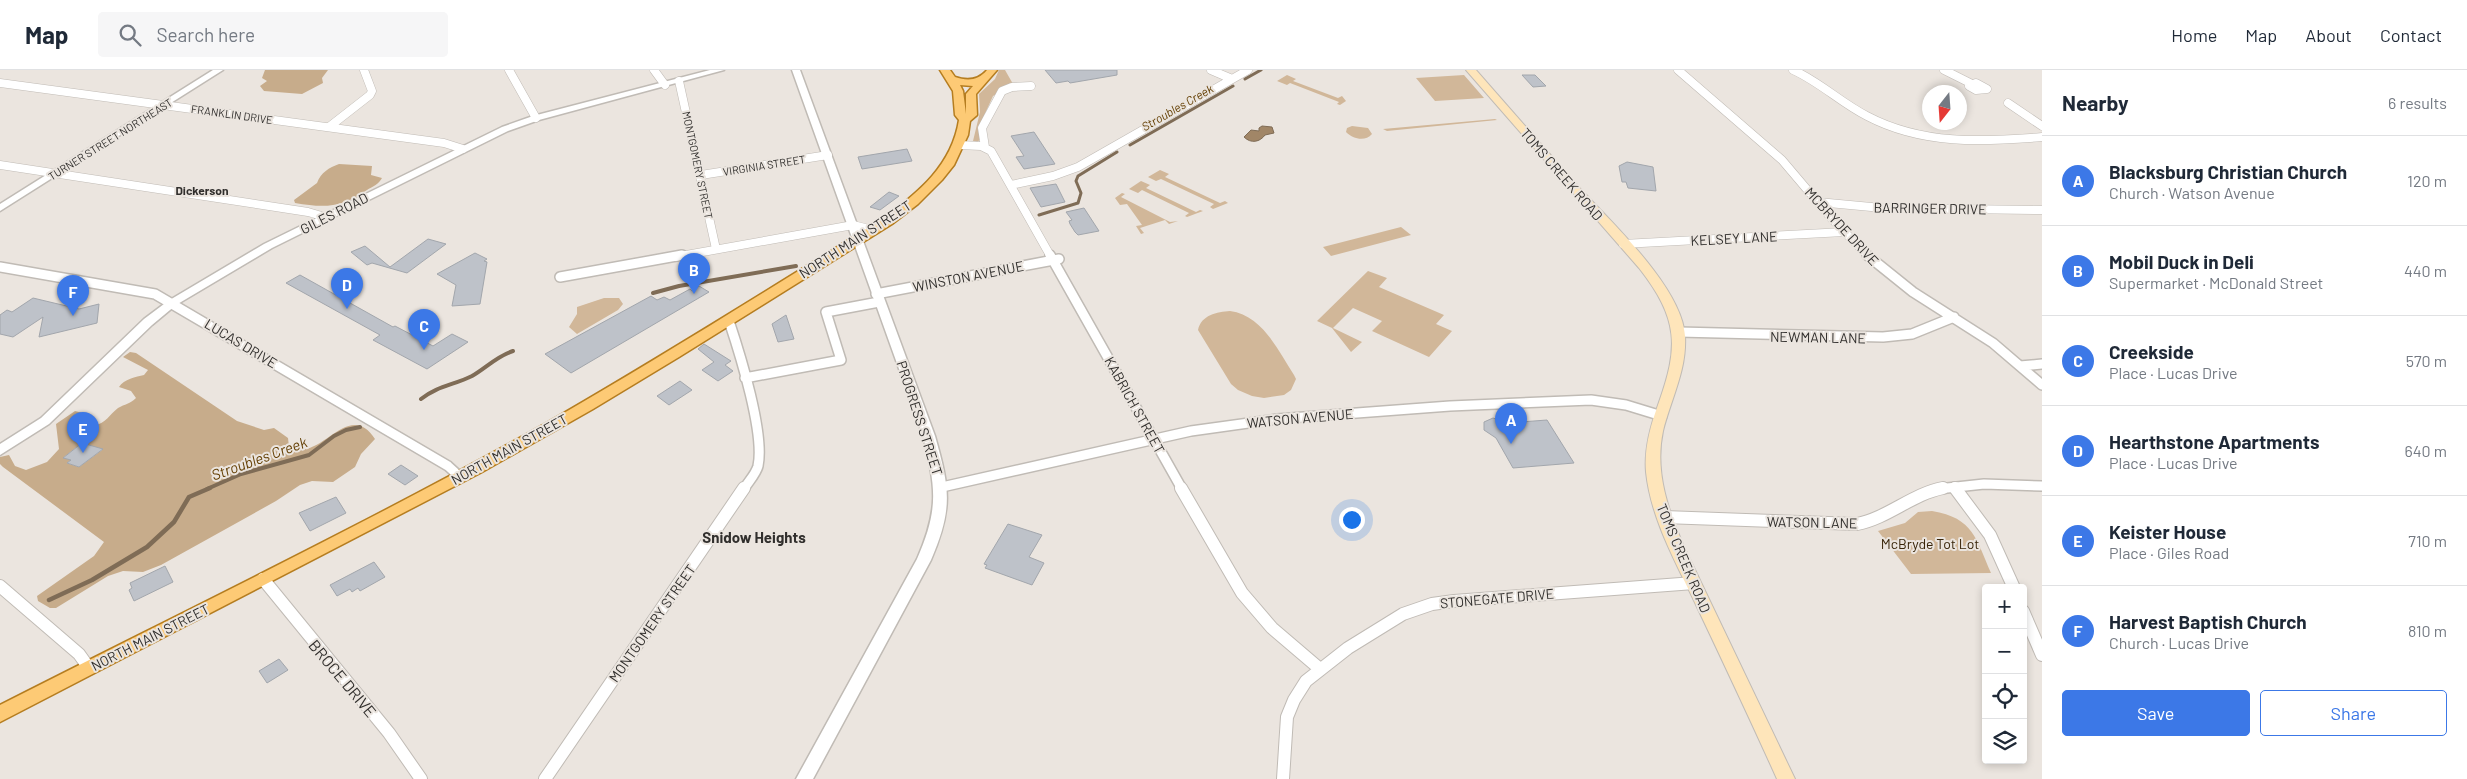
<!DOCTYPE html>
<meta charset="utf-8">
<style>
body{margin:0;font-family:Barlow,sans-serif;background:#f6f6f7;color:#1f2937}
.controls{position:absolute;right:15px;bottom:15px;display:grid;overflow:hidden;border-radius:5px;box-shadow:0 2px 8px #0003}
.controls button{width:45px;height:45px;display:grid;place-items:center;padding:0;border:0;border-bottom:1px solid #e0e1e3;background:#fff;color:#1f2937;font:25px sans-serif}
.compass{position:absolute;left:1922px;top:15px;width:45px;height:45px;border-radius:50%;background:#fff;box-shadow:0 2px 8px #0003;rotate:197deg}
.you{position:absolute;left:1351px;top:449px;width:18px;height:18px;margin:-12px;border:4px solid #fff;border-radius:50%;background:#1a73e8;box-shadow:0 0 0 8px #1a73e833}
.badge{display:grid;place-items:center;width:32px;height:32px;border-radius:50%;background:#3c78e7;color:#fff;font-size:16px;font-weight:700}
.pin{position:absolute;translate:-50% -41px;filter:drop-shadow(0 1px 2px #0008)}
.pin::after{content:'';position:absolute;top:26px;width:18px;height:15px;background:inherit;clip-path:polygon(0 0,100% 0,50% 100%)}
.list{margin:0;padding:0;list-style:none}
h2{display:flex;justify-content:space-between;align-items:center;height:65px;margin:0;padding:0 20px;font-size:21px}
h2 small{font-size:16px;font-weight:400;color:#747a83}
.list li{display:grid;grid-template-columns:32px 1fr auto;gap:15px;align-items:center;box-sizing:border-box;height:90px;padding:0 20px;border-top:1px solid #e0e1e3}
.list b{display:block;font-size:19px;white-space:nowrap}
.list p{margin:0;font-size:16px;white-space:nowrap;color:#747a83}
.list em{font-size:16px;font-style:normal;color:#747a83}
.actions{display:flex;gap:10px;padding:15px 20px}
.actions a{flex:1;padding:11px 0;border:1px solid #3c78e7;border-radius:5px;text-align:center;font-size:18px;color:#3c78e7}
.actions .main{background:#3c78e7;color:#fff}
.icon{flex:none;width:28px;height:28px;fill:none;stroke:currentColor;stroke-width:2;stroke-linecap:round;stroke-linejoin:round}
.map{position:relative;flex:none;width:2042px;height:709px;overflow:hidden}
header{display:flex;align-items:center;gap:30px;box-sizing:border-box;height:70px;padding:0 25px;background:#fff;border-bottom:1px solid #e0e1e3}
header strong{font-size:24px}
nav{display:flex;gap:28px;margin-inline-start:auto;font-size:18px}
.search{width:350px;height:45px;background:#f6f6f7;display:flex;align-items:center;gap:12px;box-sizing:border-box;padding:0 18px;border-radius:5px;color:#747a83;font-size:19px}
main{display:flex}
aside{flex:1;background:#fff}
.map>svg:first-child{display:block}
</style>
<header>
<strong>Map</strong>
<div class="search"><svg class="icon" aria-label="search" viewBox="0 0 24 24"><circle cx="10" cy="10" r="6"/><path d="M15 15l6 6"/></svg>Search here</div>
<nav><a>Home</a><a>Map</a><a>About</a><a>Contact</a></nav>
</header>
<main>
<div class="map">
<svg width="2042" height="709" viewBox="0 0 2042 709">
<rect width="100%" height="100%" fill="#ebe5df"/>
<!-- green -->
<path fill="#d1b799" d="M999,0h6l8,14 -20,12 -15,33 3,10 -4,3 -4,-1 7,-29 -1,-18 16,-15z
M1287,5l9,4 -3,2 45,17 4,-2 4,5 -6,4 -3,-1 2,-2 -49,-19 -3,2 -10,-4z
M1464,5l20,23 -49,3 -19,-23z
M1495,49l2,1 -110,11 -4,-2z
M1352,56l16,2 4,6c-7,8 -19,5 -26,-2l1,-4z
M1160,100l9,4 -4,3 55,26 5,-2 3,2 -15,6 -3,-2 4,-3 -53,-25 -5,2 -8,-4z
M1141,111l9,4 -4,3 50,24 4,-2 3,1 -16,6 -2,-1 4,-3 -47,-23 -4,3 -9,-4z
M1122,123l3,1 -4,3 49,25 8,-1 -9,3 -4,-4 -25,8 4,5 -3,1 -5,-8 6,-1 -15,-21 -7,1 -5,-7z
M1401,157l10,8 -80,21 -8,-9z
M1368,201l19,7 -8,9 65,28 -8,9 16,7 -23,26 -57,-26 10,-10 -29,-13 -20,20 29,14 -11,10 -19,-24 -15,-7z
M604,228h15l4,6 -5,6 -41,24 -8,-7 8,-13v-7z
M1230,241c32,4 48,39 64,64l2,4 -5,11 -7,5 -20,3 -12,-2 -14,-6 -7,-6 -33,-54c3,-15 19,-18 32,-19z
M1932,441c42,7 44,28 59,62l-80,1 -33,-43 27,-8 13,-11z"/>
<!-- forest -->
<path fill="#c7ac8b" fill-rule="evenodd" d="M265,0h63l-6,8 1,5 -21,11 -38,-3 -4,-5 7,-5 -5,-3z
M339,94l33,2 -1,9 11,3c-3,6 -10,9 -15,12 -26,18 -42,18 -72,13l-1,-3 23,-17c4,-11 12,-15 22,-19z
M130,282l6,1 101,68 27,9 10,-2 14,10 1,9c5,0 11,2 15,2 24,-2 48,-46 71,-10l-14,15 -6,13 -22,15 -21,-1 -12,4 -24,16 -115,64 -18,7 -20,-1 -15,5 -52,32h-6l-12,-7 -1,-5 57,-40 10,-14 -101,-75 -3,-3v-7l9,-2 6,11 11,4 21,-8 12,-13 -3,-25 19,-13 15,4 5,10c10,-1 15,-11 23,-17 7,-4 12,-4 18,-10l-5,-7 -12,-4c5,-8 17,-10 25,-12l4,-5 -25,-13zM82,373l20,7 -23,17 -12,-4 4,-3 -7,-3z"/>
<!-- water -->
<path fill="#a18667" stroke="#7f6c56" d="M1262,56l10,1 2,6 -9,2c-5,7 -14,9 -21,2l7,-7 8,1v-3z"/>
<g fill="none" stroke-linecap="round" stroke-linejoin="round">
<!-- stream-far2 -->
<path stroke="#7f6c56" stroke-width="3" d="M1245,9l16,-9
M1130,75l103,-59
M1039,145l39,-12 3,-10 -5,-12 2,-5 39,-24"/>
<!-- stream-far1 -->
<path stroke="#7f6c56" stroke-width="4" d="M653,223l26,-7 117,-20
M421,329c16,-13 33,-14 51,-23 14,-8 25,-20 41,-25
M207,419l34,-15 68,-19 25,-19 12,-6 14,-3"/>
<!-- stream -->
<path stroke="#7f6c56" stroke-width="4.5" d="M49,530l43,-20 55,-33 27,-25 15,-25 21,-9"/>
</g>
<!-- building -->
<path fill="#bec2c9" stroke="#a2a6ac" d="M1045,0h72v5l-47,8 -2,-2 -12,2z
M1522,5h13l11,11 -13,1z
M1034,62l21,32 -31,5 -8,-12 8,-1 -13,-20z
M907,79l5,12 -50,8 -4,-12z
M1627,92l26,5 3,24 -28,-3 -2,-6h-4l-3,-16z
M1056,114l9,18 -24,5 -11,-19z
M889,122l10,4 -19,14 -10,-3z
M1084,138l15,23 -21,4 -3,-3 -5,-8 -1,-3 3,-1 -6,-8z
M428,169l18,5 -39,29 -35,-10 -5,2 -16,-13 14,-6 25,21z
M475,183l12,6 -3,2 3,1 -7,42 -28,2 4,-21 -19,-11z
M300,205l93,52 2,-1 38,20 19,-12 16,8 -41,27 -54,-29 7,-5 -94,-52z
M699,216l10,6 -138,81 -26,-19 106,-58 6,4 7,-3 6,3 20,-11 2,2z
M33,228l46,11 20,-5 -2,19 -58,14 4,-20 -30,20 -13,-3v-19l7,-5 5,2z
M786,245l8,24 -16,3 -6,-18z
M704,274l27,17 -6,4 8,6 -15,10 -16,-11 12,-8 -16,-13z
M680,311l12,9 -23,15 -12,-9z
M1493,348l15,5 39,-3 27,43 -61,5 -17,-30 -12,-8v-8z
M82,373l21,6 -24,18 -12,-4 4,-3 -8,-2z
M401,395l17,11 -13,9 -17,-11z
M336,427l10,16 -36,18 -11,-18z
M1008,454l34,11 -13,22 15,6 -12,22 -47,-17 2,-3 -3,-1z
M374,492l11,15 -25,14 -2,-3 -6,4 -2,-3 -13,7 -7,-11z
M165,496l8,16 -39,19 -5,-11 3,-2 -2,-5z
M279,589l9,11 -21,13 -8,-12z"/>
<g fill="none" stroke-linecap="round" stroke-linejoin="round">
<!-- minor-far2 casing -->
<g stroke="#c0bbb5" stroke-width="9">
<path id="minor-far2" d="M509,0l27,48
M654,0l11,15
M1211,0l21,9
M1678,0l104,90 50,59 37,38
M1793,0c27,12 48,33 74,46 55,29 115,26 175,21
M1944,0l26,13
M679,11l37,168
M0,13l444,60 19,6
M1976,13l11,6 -11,1 -7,-4z
M2008,33l34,23
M329,57l41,-32 2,-4 -8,-21
M959,75l22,1 10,5 60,106
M985,77l-3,-19 20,-37 10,-4 19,-1
M0,95l308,47 17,5
M701,105l127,-20
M1011,115l42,-9 25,-9 170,-97
M1818,132l64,6 160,2
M1623,174l221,-12
M675,187l178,-32 20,5"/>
</g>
<!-- minor-far1 casing -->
<g stroke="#c0bbb5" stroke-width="12">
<path id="minor-far1" d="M1050,185l132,234
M1867,185l46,37 80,51 49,42
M0,197l155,27 293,172 12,11
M560,207l122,-22
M876,224l183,-35
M729,251c11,33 36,113 29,145 -2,8 -10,16 -14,23
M1679,262l204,5 29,-3 42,-17
M2020,296l22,-2
M745,308l96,-18 -15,-48 53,-10
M942,417l249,-56 86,-12 173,-13 141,-6 35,5 36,11
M1954,417l2,2
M1938,419l46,-5 58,2"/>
</g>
<!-- minor casing -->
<g stroke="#c0bbb5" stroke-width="14">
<path id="minor" d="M1181,418l61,105 30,35 48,41
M1955,418l35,47 24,53
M1664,447l193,7c31,-6 55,-30 86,-36
M263,509l126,154 32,46
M0,516l79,68 10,14
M2023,541l19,44
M545,709l199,-291
M1283,709l4,-62 7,-17 12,-19 42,-33 55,-34 29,-10 22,-3 240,-18"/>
</g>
<!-- tertiary casing -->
<g stroke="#c0bbb5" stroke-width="3">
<path id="tertiary" d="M213,0h10l-223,141v-7z
M710,0h14l-185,50 -31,11 -236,117 -96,57 -24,20 -103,99 -49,31v-11l41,-26 103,-99 24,-18 96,-57 238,-117 31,-11z
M792,0h8l135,366c15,53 18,73 -4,124l-118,219h-17l121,-220c22,-50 19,-71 6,-123z"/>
</g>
<!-- secondary casing -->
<g stroke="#c0bbb5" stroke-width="2">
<path id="secondary" d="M1466,0h10c33,38 67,76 100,114 33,36 106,103 109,152 2,34 -14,63 -22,95 -9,42 6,82 23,120l109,228h-18c-26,-58 -53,-115 -80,-172 -20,-43 -46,-87 -51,-135 -2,-23 4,-45 12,-67 21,-58 21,-86 -19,-137z"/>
</g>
<!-- primary casing -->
<g stroke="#b57d20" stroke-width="3">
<path id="primary" d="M940,0h10l5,7c12,4 23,4 32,-7h10l-21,24 1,21 -7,6 -2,14 -14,30 -12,15 -24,24 -26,20 -213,133 -86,52 -111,63 -482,250v-17c181,-92 364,-180 541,-279 116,-66 229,-138 343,-208 35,-26 68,-53 75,-98l-4,-5 -2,-24zM960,15l13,1 -7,8v20l-3,-23z"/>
</g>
<!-- minor-far2 -->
<use href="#minor-far2" stroke="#fff" stroke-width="8"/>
<!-- minor-far1 -->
<use href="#minor-far1" stroke="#fff" stroke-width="9"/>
<!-- minor -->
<use href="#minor" stroke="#fff" stroke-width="12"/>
<!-- tertiary -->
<use href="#tertiary" fill="#fff" fill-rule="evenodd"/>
<!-- secondary -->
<use href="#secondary" fill="#fee5ba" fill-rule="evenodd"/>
<!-- primary -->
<use href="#primary" fill="#fdca75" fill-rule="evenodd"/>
</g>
<g text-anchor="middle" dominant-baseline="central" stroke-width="4" stroke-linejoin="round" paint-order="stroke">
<!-- far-street labels -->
<g font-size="11" fill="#312f2d" stroke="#ebe5df">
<text transform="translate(232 44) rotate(8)">FRANKLIN DRIVE</text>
<text transform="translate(110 69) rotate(-32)">TURNER STREET NORTHEAST</text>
<text transform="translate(698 95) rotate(78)">MONTGOMERY STREET</text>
<text transform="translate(764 95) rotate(-9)">VIRGINIA STREET</text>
</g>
<!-- far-water labels -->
<g font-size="12" font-style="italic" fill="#643f03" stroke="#ebe5df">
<text transform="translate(1177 37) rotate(-30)">Stroubles Creek</text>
</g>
<!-- far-neighbourhood labels -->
<g font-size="12" font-weight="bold" fill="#312f2d" stroke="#ebe5df">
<text x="202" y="120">Dickerson</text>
</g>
<!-- street labels -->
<g font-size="14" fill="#312f2d" stroke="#ebe5df">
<text transform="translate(1562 104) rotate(49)">TOMS CREEK ROAD</text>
<text transform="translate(1930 138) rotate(1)">BARRINGER DRIVE</text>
<text transform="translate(334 143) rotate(-27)">GILES ROAD</text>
<text transform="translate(1842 156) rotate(47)">MCBRYDE DRIVE</text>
<text transform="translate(1734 168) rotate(-3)">KELSEY LANE</text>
<text transform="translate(855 169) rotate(-33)">NORTH MAIN STREET</text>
<text transform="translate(968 206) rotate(-11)">WINSTON AVENUE</text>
<text transform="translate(1818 267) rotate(1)">NEWMAN LANE</text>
<text transform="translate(241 273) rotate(31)">LUCAS DRIVE</text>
<text transform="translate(1135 335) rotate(61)">KABRICH STREET</text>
<text transform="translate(920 348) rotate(72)">PROGRESS STREET</text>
<text transform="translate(1300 348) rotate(-5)">WATSON AVENUE</text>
<text transform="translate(509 379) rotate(-29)">NORTH MAIN STREET</text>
<text transform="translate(1812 452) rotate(1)">WATSON LANE</text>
<text transform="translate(1684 488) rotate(67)">TOMS CREEK ROAD</text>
<text transform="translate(1497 528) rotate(-5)">STONEGATE DRIVE</text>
<text transform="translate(652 553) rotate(-55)">MONTGOMERY STREET</text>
<text transform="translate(150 567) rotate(-27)">NORTH MAIN STREET</text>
</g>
<!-- park labels -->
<g font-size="14" fill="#392509" stroke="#ebe5df">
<text x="1930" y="473">McBryde Tot Lot</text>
</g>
<!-- water labels -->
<g font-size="15" font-style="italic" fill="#643f03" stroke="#ebe5df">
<text transform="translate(259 388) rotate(-20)">Stroubles Creek</text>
</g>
<!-- neighbourhood labels -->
<g font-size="15" font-weight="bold" fill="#312f2d" stroke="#ebe5df">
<text x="754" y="467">Snidow Heights</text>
</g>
<!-- near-street labels -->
<g font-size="16" fill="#312f2d" stroke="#ebe5df">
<text transform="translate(343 608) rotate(50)">BROCE DRIVE</text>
</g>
</g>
</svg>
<div class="controls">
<button>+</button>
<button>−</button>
<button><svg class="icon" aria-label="locate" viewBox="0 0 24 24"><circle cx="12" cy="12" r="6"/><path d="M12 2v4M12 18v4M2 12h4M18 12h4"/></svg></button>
<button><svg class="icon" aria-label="layers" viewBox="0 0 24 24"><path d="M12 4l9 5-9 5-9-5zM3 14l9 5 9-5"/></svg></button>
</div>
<svg class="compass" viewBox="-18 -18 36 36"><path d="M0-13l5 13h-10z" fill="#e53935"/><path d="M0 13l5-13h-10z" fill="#747a83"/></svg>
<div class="you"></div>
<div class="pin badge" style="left:1511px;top:374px">A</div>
<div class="pin badge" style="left:694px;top:224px">B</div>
<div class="pin badge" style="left:424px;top:280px">C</div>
<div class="pin badge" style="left:347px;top:239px">D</div>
<div class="pin badge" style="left:83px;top:383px">E</div>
<div class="pin badge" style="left:73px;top:246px">F</div>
</div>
<aside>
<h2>Nearby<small>6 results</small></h2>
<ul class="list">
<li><span class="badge">A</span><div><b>Blacksburg Christian Church</b><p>Church · Watson Avenue</p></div><em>120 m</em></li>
<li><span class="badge">B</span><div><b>Mobil Duck in Deli</b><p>Supermarket · McDonald Street</p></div><em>440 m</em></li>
<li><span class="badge">C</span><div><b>Creekside</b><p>Place · Lucas Drive</p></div><em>570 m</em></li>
<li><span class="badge">D</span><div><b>Hearthstone Apartments</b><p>Place · Lucas Drive</p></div><em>640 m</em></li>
<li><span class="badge">E</span><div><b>Keister House</b><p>Place · Giles Road</p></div><em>710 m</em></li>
<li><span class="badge">F</span><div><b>Harvest Baptish Church</b><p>Church · Lucas Drive</p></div><em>810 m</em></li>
</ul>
<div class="actions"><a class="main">Save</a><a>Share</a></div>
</aside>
</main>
